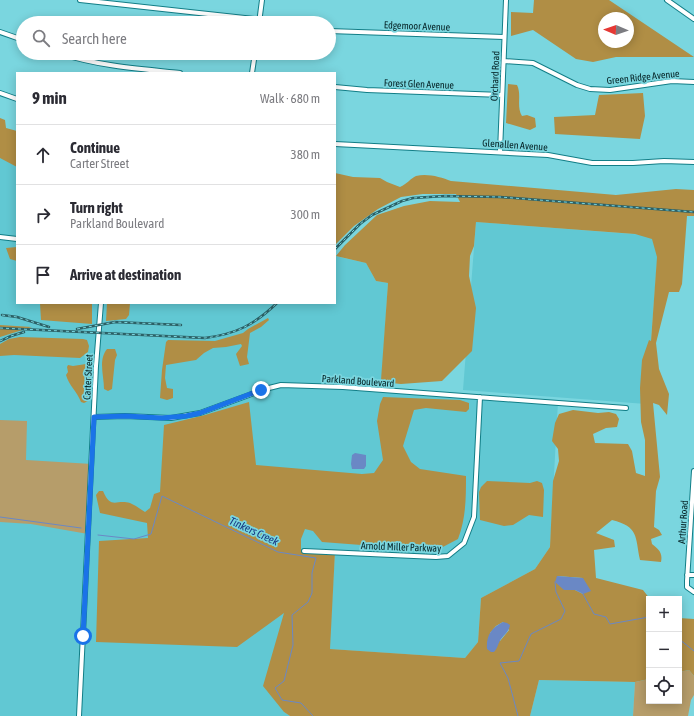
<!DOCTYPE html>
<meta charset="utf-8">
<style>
body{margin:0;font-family:"Asap Condensed",sans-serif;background:#f2f2f3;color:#2b2b33}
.controls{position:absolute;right:12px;bottom:12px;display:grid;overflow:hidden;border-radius:0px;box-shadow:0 2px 10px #0003}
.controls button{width:36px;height:36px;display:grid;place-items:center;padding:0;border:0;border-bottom:1px solid #e1e1e2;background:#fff;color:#2b2b33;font:20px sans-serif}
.compass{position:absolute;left:598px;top:12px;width:36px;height:36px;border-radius:50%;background:#fff;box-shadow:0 2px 10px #0003;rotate:272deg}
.stop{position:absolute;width:12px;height:12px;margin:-9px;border:3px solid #1a73e8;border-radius:50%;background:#fff}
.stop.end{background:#1a73e8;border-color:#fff;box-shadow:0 1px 4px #0008}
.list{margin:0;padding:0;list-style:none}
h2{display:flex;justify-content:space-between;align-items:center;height:52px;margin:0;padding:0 16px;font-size:17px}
h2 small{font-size:13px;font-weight:400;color:#7c7c81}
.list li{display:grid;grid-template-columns:26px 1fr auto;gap:12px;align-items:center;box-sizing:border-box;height:60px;padding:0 16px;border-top:1px solid #e1e1e2}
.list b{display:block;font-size:15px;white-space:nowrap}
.list p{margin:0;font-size:13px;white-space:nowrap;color:#7c7c81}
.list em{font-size:13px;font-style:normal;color:#7c7c81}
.icon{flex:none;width:22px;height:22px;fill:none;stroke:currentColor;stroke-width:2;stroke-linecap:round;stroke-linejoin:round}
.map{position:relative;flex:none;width:694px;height:716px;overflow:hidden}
.search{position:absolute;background:#fff;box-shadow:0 2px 10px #0003;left:16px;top:16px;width:320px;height:44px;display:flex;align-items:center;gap:10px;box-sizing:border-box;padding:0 14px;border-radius:22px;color:#7c7c81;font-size:15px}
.panel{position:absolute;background:#fff;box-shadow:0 2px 10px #0003;left:16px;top:72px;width:320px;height:232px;border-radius:0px}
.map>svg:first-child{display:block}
</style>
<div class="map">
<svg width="694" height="716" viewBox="0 0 694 716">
<rect width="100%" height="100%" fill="#7ad6df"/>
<!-- built -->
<path fill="#61c8d3" d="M0,152l17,5v146h318v-47l31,7 10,18 12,2 -7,107 177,12 -8,145 -15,22 -54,29 -3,44 -13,16 -136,-9 6,-96 -51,159 6,4h-290z
M476,222l183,14 -13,168 -183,-14z
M539,680l96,2 -2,34h-103z"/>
<!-- green -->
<path fill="#b69d6a" d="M0,420l27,1 -1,39 66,4 -4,70 -57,-10 -31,-2z
M689,670l5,6v19l-3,5 -3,16h-55l2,-34 14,-3v22h30v-29z"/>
<!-- forest -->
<path fill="#b08e45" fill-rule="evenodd" d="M534,0h75l85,57h-78l-23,5 -17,-3 -43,-29 -22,6v-24l22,1zM604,18h24v24h-24z
M508,84l9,1c5,10 -1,21 5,31l5,-1 8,3 1,9 -6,3 -24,-7z
M643,93l2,23 -5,23 -85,-5 -1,-17 41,-2 4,-20z
M0,118l5,2 1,8 11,3v36l-17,-9z
M335,173l18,4 27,1 7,4 13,5c7,-3 11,-9 16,-11 11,-3 25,1 35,5l165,14 60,-6 18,1v26h-7l-5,68 -3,8h-10l-13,51 3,26 10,25 -2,21 -8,-10 -6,-2 7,74 -4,14 -2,36 5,3 3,5 -11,4 1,5c6,5 11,8 9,18l-21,-2c-5,-24 -1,-33 -28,-40l-16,13 18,7 1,7 -21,3 2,28 47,12 7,9h-1v80l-14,3 -96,-2 -9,36h-240l-6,-4 -21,-26 21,-73 -47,34 -141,-5 3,-101 49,-3 -1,-15 -47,-10 -4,-18 3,-4h4c8,19 13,8 27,12 5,2 10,6 15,9l5,-4 4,-14 6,-2 4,-67 41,-10 44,-13 7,63 106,9 12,-1 9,-13 -6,-39 3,-17 3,-7 77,3 9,3v6l-3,3 -40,-4 -12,2 -11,36 8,16 9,7 46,7c0,22 0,42 -8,63l-19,10 -12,1 -105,-8 -9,-11 -8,-2 -4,10v12l34,1 -5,97 135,9 13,-16 3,-44 54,-29 15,-22 3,-66 6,-20 -1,-12 -6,-8 3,-18 4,-9 14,-4 25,3 11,-1 7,2 3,5 -2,8 -11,1 -13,6 2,9 33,1 4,7 4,22 9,3v-36l-4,-18 -1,-34 2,-28 7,-20 2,1 6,-84 -5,-18 -17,-5 -159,-12 -2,24 -4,10 -1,20 7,32 -4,43 -30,30 -41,3 -10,-1 -10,-3 7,-97 -12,-2 -10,-18 -30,-7 9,-11 32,-30 27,-9 26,-5 30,1 -4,-8h-33l-22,3 -23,12 -24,17 -19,19zM557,576l26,2v16l-8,-4zM503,622l6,8 -9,11 -10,-8 6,-7z
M17,247v14l-7,-2 -4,-11z
M40,303h52v21l-51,-4z
M107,303h23l-1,12 -3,4 -20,2z
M268,318l1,2 -8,7 -11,6 -3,24 2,7 -9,2 -4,-12 6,-8 -1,-2 -15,3 -13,1 -9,5 -8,7 -30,5 -1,13 2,10 6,1v9l-6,2 -7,-2 2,-28 4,-28 2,-2 47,1 28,-8 5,-4z
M0,325l32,2 -32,10z
M20,337l63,2 4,1 2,6 -1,6 -8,6 -66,-3 -14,1v-12l9,-5z
M107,349h8l2,6 -2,5 -3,29 -4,2 -4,-2c0,-13 -6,-29 3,-40z
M86,364l5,1c1,11 -2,23 -2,35l-1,1 -4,2 -3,-1c-4,-11 -12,-16 -15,-27l2,-3 -1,-5 1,-2 5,1z
M487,481l43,2 7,-2 5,2 2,7 -1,27 -14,-2 -16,10 -9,1 -24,-6 -1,-28 2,-5z
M679,618l15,1v57l-5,-6 -10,2z"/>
<!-- water -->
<path fill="#6a88c5" d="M355,453l11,2v11l-2,3h-12l-1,-5 1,-9z
M557,576l26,2 8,13 -8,3 -8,-4h-11l-9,-8z
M503,622l4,1 3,2c-1,6 -5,9 -9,14 -3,4 -3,9 -7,13h-3l-4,-3c-1,-13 4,-21 16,-27z"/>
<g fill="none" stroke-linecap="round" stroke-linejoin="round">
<!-- stream -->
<path stroke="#6a88c5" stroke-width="1" d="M0,517l81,11
M98,535l36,4 17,-5 11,-38 116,56 38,6 -4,15v20l-4,9 -16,13 1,30 -9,36 -9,7 7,12 19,3 12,13
M583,594l11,20 12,3 4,7 39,-7
M679,639l15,12
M518,716l-10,-38 -8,-15 19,-2 12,-27 30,-15 4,-8 -9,-19 -1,-10"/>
<!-- street casing -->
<g stroke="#127e87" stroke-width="6">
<path id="street" d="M80,0l174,19 25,4
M667,0l27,19
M259,23l3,-23
M329,31l175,6
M0,32l23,8
M59,53c39,13 80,16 121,20
M504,61l29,2 44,22 13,4 20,1 62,-9 22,1
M252,73l3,-20
M335,87l32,3 135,5
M0,93l17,6
M335,144l213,11 44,8h41l31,-2 30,1
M500,152l6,-152
M0,237l17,2
M94,417l31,-1 46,2 29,-5 65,-24 16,-4 62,2 283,21
M694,471l-7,110v6l7,5
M304,551l132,6 12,-1 16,-13 10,-26 6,-120
M687,575h7
M79,716l17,-350 5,-63"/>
</g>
<!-- street -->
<use href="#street" stroke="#fff" stroke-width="4"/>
<!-- rail casing -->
<g stroke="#2c6065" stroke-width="2.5">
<path id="rail" d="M335,249l25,-25 12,-9 30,-14 11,-3 32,-2 55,1 194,15
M2,315l15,2 32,10
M0,328l205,10c31,-4 49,-13 72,-35
M77,329l38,-7 66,3
M0,341l11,-5 13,-4"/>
</g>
<!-- rail -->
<use href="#rail" stroke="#7ad6df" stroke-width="1" stroke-dasharray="3" stroke-linecap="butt"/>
</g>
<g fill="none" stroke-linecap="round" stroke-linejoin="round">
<!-- route -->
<path stroke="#1a73e8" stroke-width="5" d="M83,636l11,-219 32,-1 36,2 24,-2 14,-3 61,-23"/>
</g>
<g text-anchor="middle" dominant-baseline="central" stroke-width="3.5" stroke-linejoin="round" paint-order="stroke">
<!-- street labels -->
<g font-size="10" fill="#042225" stroke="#7ad6df">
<text transform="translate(417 26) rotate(2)">Edgemoor Avenue</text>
<text transform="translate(495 76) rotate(-88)">Orchard Road</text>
<text transform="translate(643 77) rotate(-6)">Green Ridge Avenue</text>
<text transform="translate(419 84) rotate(2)">Forest Glen Avenue</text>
<text transform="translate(515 145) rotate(4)">Glenallen Avenue</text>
<text transform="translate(88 377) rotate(-87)">Carter Street</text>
<text transform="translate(358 381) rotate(4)">Parkland Boulevard</text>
<text transform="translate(683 522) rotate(-86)">Arthur Road</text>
<text transform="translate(401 547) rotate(2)">Arnold Miller Parkway</text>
</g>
<!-- water labels -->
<g font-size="11" font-style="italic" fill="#173680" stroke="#7ad6df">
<text transform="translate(254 531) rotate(25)">Tinkers Creek</text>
</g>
</g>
</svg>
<div class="controls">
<button>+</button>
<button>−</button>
<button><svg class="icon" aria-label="locate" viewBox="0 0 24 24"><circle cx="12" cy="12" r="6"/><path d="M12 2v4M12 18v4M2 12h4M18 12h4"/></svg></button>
</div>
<svg class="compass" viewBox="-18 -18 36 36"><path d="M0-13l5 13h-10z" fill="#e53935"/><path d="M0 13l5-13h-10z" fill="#7c7c81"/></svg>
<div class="stop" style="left:83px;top:636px"></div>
<div class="stop end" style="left:261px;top:390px"></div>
<div class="search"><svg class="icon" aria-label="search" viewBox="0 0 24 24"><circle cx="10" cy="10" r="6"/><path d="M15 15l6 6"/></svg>Search here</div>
<section class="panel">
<h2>9 min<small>Walk · 680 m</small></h2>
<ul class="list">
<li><svg class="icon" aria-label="ahead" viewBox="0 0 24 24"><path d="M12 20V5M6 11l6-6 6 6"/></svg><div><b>Continue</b><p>Carter Street</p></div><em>380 m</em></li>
<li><svg class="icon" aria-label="right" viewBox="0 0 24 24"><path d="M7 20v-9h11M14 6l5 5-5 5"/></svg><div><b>Turn right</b><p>Parkland Boulevard</p></div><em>300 m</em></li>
<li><svg class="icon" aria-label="arrive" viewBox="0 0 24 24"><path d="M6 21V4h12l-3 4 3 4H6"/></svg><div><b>Arrive at destination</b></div></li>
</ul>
</section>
</div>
